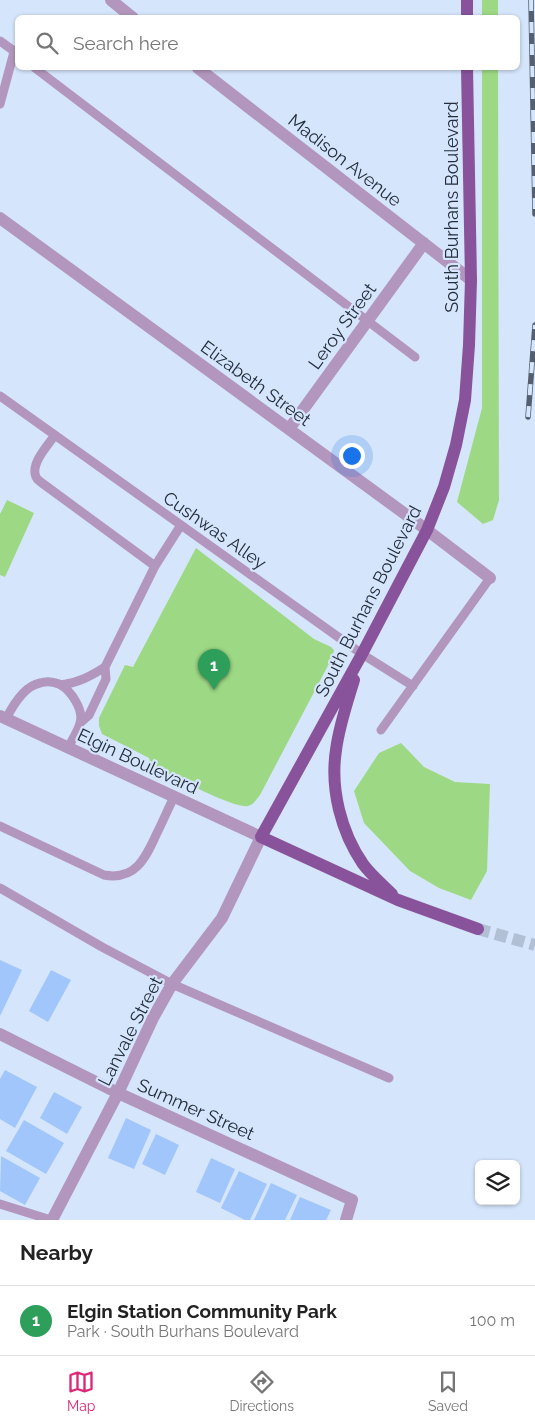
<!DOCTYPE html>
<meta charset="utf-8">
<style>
body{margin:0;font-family:Raleway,sans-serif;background:#f2f2f2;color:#222}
.controls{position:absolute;right:15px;bottom:15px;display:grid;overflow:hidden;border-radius:8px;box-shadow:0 1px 4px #0004}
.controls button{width:45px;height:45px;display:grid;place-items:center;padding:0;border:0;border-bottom:1px solid #e0e0e0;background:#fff;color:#222;font:25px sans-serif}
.you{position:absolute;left:351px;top:455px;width:18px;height:18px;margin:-12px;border:4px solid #fff;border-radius:50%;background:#1a73e8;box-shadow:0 0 0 8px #1a73e833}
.badge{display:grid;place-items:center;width:32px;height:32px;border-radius:50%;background:#db2777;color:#fff;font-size:16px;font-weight:700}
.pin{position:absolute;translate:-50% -41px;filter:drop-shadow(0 1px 2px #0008)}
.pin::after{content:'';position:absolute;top:26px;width:18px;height:15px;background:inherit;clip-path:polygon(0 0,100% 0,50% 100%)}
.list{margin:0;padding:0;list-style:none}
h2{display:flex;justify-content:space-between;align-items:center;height:65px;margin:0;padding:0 20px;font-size:21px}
h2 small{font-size:16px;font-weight:400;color:#767676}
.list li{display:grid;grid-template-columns:32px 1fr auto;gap:15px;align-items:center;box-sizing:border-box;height:70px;padding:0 20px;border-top:1px solid #e0e0e0}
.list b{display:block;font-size:19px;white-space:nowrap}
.list p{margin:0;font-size:16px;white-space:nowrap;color:#767676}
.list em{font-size:16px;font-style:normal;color:#767676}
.icon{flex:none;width:28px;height:28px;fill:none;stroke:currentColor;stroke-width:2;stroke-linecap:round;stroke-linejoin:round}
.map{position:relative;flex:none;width:535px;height:1220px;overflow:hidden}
.search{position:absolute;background:#fff;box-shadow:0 1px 4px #0004;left:15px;right:15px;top:15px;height:55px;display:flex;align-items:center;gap:12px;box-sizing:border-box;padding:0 18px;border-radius:8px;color:#767676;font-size:19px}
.sheet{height:135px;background:#fff}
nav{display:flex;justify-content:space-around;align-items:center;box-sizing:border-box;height:70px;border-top:1px solid #e0e0e0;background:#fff;font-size:14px;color:#767676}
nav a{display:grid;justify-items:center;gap:2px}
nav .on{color:#db2777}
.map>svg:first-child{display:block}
</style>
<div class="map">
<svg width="535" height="1220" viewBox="0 0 535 1220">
<rect width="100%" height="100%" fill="#d5e5fb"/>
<!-- green -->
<path fill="#9dd985" d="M482,0h16v17h-16z
M482,68h16l1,432 -6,20 -10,4 -26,-22 25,-94z
M7,500l27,13 -29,64 -5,-2v-61z
M196,548l118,91 17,8 3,3 -2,8 -72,137c-4,5 -6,9 -12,11 -15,3 -80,-33 -97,-41l-2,-7 -47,-24 -3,-8v-8l26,-53 8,2z
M401,743l23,24 31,15 35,2 -3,87 -16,29 -32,-12 -29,-17 -46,-48 -10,-32 25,-38z"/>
<!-- building -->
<path fill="#a0c6fc" d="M0,960l22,10 -22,46z
M51,970l20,10 -23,42 -19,-11z
M5,1070l32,17 -22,41 -15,-9v-40z
M54,1092l28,15 -15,27 -27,-16z
M126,1118l25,12 -17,39 -26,-11z
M24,1120l40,23 -18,31 -40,-23z
M156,1134l23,11 -14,30 -23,-11z
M1,1156l39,22 -15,27 -25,-14z
M211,1158l24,11 -15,34 -24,-11z
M239,1171l28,13 -17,36h-5l-24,-12z
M271,1183l26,12 -12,25h-31z
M300,1197l31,13 -5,10h-36z"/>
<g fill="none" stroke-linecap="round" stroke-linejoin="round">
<!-- primary-tunnel -->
<path stroke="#b1c0d5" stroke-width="12" stroke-dasharray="12 6" stroke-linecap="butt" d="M478,929l57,16"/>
<!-- service -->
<path stroke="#b396bd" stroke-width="9" d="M0,41l18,13
M35,68l380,289
M0,104l14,-52
M0,396l362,258 51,32
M55,435c-7,10 -25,29 -19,42 1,3 4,4 6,6l113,83
M105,667l50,-101 26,-41
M61,685c17,-2 30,-9 44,-18l1,12 -17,36 -8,7
M6,719c7,-14 18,-33 34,-36 6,-2 14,-1 19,1 12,6 25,26 21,39 -2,8 -8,17 -12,25
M381,730l109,-152
M0,826l104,49c32,6 42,-18 53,-42 6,-12 11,-24 17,-36
M0,888l102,59 70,37 217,94
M0,1204l51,16"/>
<!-- minor -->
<path stroke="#b396bd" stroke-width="12" d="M111,0l22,18
M198,68l273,212
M0,218l427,312 63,48
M289,429l135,-186
M0,1034l118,59 234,107 -6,20
M52,1220l66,-127 35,-75 19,-34 50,-66 39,-81"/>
<!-- tertiary -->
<path stroke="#b396bd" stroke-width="12" d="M0,716l261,121"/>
<!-- primary -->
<path stroke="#88539a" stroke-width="12" d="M467,0v18
M467,68l4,212 -2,65 -4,55 -9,45 -12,42 -17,43 -65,124 -101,183 137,63 80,29
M354,680c-7,23 -15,46 -18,70 -6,39 5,82 27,114 8,11 20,21 29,30"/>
<!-- rail casing -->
<g stroke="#546070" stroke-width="5.5">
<path id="rail" d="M531,0l4,214
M528,417l7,-92"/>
</g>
<!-- rail -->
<use href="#rail" stroke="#d5e5fb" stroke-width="4" stroke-dasharray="11" stroke-linecap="butt"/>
</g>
<g text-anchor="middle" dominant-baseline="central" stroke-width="4.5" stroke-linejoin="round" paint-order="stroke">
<!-- street labels -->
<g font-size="18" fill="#232d3b" stroke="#d5e5fb">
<text transform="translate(345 160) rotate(38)">Madison Avenue</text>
<text transform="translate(451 207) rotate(-90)">South Burhans Boulevard</text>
<text transform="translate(342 326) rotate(-54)">Leroy Street</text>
<text transform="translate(256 383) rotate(36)">Elizabeth Street</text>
<text transform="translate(215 530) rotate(35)">Cushwas Alley</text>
<text transform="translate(368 601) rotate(-63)">South Burhans Boulevard</text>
<text transform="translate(138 761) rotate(25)">Elgin Boulevard</text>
<text transform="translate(130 1031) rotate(-63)">Lanvale Street</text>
<text transform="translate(196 1109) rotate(24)">Summer Street</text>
</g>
</g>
</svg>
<div class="controls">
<button><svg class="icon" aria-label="layers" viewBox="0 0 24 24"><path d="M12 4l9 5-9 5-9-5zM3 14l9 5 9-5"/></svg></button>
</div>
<div class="you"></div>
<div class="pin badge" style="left:214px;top:690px;background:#2e9e5b">1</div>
<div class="search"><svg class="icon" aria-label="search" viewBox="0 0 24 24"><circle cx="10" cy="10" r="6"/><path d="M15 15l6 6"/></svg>Search here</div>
</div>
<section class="sheet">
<h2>Nearby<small></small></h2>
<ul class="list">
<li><span class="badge" style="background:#2e9e5b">1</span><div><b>Elgin Station Community Park</b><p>Park · South Burhans Boulevard</p></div><em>100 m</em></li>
</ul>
</section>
<nav>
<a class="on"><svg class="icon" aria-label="map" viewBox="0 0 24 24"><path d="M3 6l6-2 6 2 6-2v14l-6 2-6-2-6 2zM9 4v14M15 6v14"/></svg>Map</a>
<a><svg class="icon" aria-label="directions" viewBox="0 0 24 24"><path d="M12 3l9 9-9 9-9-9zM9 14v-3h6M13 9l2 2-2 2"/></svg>Directions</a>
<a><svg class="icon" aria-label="saved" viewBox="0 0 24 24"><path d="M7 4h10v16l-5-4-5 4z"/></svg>Saved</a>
</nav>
